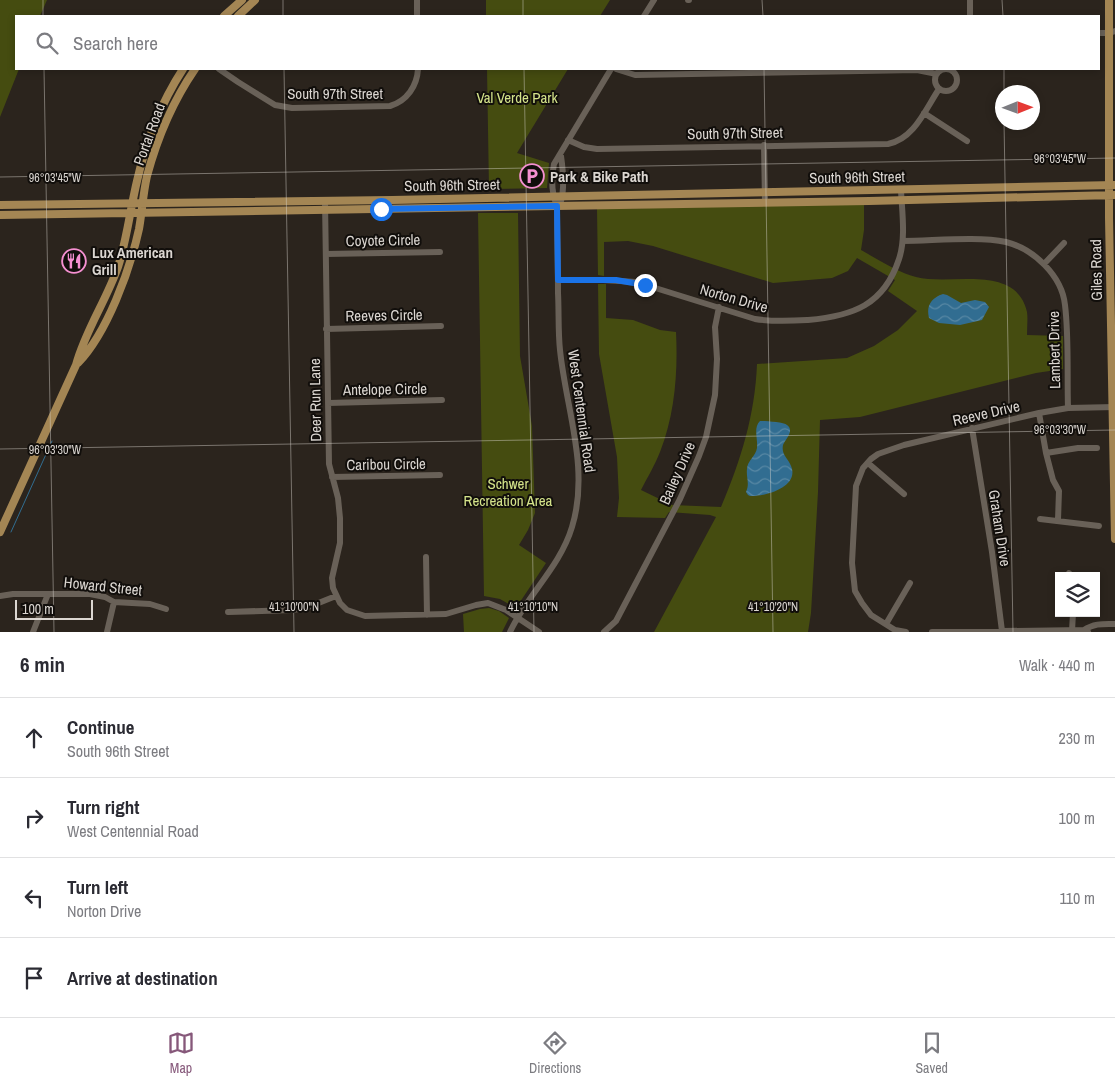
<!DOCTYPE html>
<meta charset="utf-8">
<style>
body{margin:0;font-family:"Archivo Narrow",sans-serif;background:#f7f7f7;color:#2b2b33}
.controls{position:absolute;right:15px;bottom:15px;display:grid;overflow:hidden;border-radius:0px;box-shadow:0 2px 8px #0003}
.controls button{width:45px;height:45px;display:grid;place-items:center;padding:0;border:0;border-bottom:1px solid #e1e1e2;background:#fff;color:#2b2b33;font:25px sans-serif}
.compass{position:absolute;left:995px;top:85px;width:45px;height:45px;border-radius:50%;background:#fff;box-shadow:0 2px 8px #0003;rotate:89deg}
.scale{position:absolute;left:15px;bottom:12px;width:78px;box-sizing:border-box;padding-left:5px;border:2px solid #dbd6d1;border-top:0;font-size:14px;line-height:18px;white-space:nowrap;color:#dbd6d1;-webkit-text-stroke:4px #110e0b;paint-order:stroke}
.stop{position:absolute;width:15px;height:15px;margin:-11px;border:4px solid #1a73e8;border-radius:50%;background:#fff}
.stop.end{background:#1a73e8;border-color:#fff;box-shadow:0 1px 5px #0008}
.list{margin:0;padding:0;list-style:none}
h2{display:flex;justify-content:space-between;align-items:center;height:65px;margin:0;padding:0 20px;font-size:21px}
h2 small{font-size:16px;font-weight:400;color:#7c7c81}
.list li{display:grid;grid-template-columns:32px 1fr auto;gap:15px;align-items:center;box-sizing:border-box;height:80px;padding:0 20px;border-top:1px solid #e1e1e2}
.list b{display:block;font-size:19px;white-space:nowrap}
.list p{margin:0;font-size:16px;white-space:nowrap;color:#7c7c81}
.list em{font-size:16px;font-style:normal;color:#7c7c81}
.icon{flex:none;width:28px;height:28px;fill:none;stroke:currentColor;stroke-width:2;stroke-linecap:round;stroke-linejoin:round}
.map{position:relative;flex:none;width:1115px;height:632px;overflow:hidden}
.search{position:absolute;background:#fff;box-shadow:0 2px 8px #0003;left:15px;right:15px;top:15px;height:55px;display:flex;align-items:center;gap:12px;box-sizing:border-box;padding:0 18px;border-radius:0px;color:#7c7c81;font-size:19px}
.sheet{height:385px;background:#fff}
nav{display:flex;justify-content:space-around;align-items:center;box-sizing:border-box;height:70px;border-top:1px solid #e1e1e2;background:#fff;font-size:14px;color:#7c7c81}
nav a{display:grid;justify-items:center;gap:2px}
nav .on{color:#86587a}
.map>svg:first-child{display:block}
</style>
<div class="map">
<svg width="1115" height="632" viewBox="0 0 1115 632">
<defs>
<pattern id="water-waves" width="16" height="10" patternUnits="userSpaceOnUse" patternTransform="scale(1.25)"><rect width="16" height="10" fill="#316d91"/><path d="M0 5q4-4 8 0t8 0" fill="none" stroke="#5888a4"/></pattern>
</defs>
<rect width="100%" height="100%" fill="#2b241d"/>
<!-- green -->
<path fill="#454c10" d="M0,0h47l-7,16h-24v53h3l-19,48z
M486,0h124l-10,16h-114z
M487,69h81l-51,84 32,10 -2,25 -58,1z
M864,204v26l-3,20c14,8 40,24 55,27 34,9 100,-14 111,35 1,7 0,15 0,23l36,1v33l-27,4 -176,44 -40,3 -2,72 -7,121 -3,19h-154l62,-115 -6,-2 -41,-3 -4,6 -48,-1 2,-19 -2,-41 -18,-103 -1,-70h8v34l27,2 27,10 16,2c2,40 -1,82 -16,120 -5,13 -13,26 -19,38l31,15 49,2c20,-47 34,-92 36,-143l90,-6 27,-12 24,-16 19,-19 -29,-20 7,-11 -38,-22 -9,13 -16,7 -59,5 -120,-37 -25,-5 -24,1v34l-6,-1 -1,-66z
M478,213h40l2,143 12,70 3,87 -7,17 -9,15 27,18 -30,45 -16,-9 -16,-3z
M489,608l10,3 10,7 -7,14h-38l-1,-18 17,-5z"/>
<!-- water -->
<path fill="url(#water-waves)" d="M943,294l4,1 14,8 14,-3 10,2 4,5 -7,13 -22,5 -21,-2 -10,-5c-3,-12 2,-20 14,-24z
M760,421c5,0 24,1 27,4 8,6 -2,14 -4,20 -2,10 5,13 8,21 9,21 -27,31 -41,30l-2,-1 -2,-3c4,-9 0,-14 1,-23 0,-8 9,-13 10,-21 1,-10 -4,-20 3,-27z"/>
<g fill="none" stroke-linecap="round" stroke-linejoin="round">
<!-- stream -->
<path stroke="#316d91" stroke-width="1" d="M11,532l41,-91"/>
<!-- minor -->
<path stroke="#696158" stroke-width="6" d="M417,0v16
M688,0h1
M970,0v16
M644,16l10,-16
M1099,33h10l6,-2
M935 80a11 11 0 1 1 22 0a11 11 0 1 1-22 0Z
M219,69l19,13 37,23 17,3 98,-2c17,-5 27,-20 28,-37
M616,69l19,6 282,-5 20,4
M924,113l43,28
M568,140l16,7 13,2 291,-5c26,-5 37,-34 51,-55
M764,145l1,57
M561,156c2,14 4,31 0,45
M325,201l4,263 9,34 2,20v25l-8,35 1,10 7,15 7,7 18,6 81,-2 30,-9 12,-2 18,7 33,22
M903,241c29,0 75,-5 103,1 28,7 56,34 59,63 4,32 2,71 3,103
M326,254l114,-2
M1044,264l20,-21
M558,280h45l33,2 119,37c18,3 35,2 53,1 45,-4 76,-15 91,-61 7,-21 3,-47 2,-69
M326,329l115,-3
M328,403l114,-3
M1039,413l7,40 7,27 6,11 -1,29
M972,428l20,124 10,79
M1046,453l32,-5h19
M868,463l36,31
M332,477l108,-2
M1040,519l59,7
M426,557l1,58
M1068,576l1,-3
M0,596l13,-2h77l15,3 9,5 36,2 16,5
M228,612l64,-2 14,-2 30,-12
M886,624l24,-41
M1084,630c10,-7 20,-6 31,-6
M1072,631l1,-18
M33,632l15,-38
M107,632l7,-30
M510,632c17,-37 50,-65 62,-105 18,-58 -6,-118 -12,-177 -2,-18 -1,-38 -2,-57 0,-29 -1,-58 -1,-87 -6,-14 -6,-27 -3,-42l57,-95
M604,632l12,-11 64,-122 19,-43 7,-19 9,-42 2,-36 -2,-32 4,-20
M906,632l-11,-2 -24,-15 -9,-12 -7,-12 -3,-28 4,-77 7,-18 8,-9 7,-5 26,-9 135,-32 29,-5 47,-1
M932,632l152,-2 4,2"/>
<!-- major -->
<path stroke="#a48654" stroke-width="8" d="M1109,0v218l6,321
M224,16l18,-16
M238,16l17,-16
M0,205l392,-5 723,-15
M0,215l869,-14 246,-6
M78,363c29,-30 52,-93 61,-134 3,-17 4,-35 8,-53 10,-37 26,-75 48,-107
M0,532l76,-167c9,-34 30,-64 42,-98 9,-28 12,-57 19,-86 9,-40 24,-78 46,-112"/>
</g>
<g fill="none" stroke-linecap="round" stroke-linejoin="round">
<!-- route -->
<path stroke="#1a73e8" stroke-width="6" d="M381,209l176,-3 1,74h58l29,5"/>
</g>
<!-- ticks -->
<path fill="none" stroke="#dbd6d1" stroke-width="1" stroke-opacity="0.45" d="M43,0v16M283,0v16M523,0v16M762,0l1,16M1002,0l1,16M44,69l10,563M284,69l10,563M524,69l10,563M764,69l9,563M1004,69v23M1004,122l9,510M0,177l1115,-19M0,449l1115,-19"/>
<!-- icons -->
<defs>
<g id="parking-ring" transform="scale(1.25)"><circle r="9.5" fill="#110e0b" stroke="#f590d1" stroke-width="1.5"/><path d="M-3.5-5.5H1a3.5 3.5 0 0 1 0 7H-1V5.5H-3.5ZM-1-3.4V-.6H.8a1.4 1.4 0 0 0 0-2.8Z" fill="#f590d1"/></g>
<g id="restaurant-ring" transform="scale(1.25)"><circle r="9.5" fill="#110e0b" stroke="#f590d1" stroke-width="1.5"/><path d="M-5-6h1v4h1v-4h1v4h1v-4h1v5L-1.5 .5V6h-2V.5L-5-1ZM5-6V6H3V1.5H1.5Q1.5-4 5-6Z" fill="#f590d1"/></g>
</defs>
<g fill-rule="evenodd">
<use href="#parking-ring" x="532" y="176"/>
<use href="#restaurant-ring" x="74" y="261"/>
</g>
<g text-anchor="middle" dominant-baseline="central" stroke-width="4" stroke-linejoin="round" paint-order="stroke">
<!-- street labels -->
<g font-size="15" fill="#dbd6d1" stroke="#110e0b">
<text x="335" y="93">South 97th Street</text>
<text transform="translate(735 133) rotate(-1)">South 97th Street</text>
<text transform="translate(149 134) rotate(-70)">Portal Road</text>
<text transform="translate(857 177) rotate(-1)">South 96th Street</text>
<text transform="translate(452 185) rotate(-1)">South 96th Street</text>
<text transform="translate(383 240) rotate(-1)">Coyote Circle</text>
<text transform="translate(1096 270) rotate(-91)">Giles Road</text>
<text transform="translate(734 298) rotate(16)">Norton Drive</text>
<text transform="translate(384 315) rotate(-1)">Reeves Circle</text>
<text transform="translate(1054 350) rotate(-91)">Lambert Drive</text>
<text transform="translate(385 389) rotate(-1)">Antelope Circle</text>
<text transform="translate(315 400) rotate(-91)">Deer Run Lane</text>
<text transform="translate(582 411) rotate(82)">West Centennial Road</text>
<text transform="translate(986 413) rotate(-13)">Reeve Drive</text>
<text transform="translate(386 464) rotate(-1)">Caribou Circle</text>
<text transform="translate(677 473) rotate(-66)">Bailey Drive</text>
<text transform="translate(1000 528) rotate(81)">Graham Drive</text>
<text transform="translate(103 586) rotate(6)">Howard Street</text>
</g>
<!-- park labels -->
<g font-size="15" fill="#d4e38a" stroke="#110e0b">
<text x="517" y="97">Val Verde Park</text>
<text x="508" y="483">Schwer<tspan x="508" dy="17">Recreation Area</tspan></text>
</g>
<!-- poi labels -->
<g font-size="15" font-weight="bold" fill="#dbd6d1" stroke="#110e0b" text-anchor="start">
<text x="550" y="176">Park &amp; Bike Path</text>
<text x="92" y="252">Lux American<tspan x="92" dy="17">Grill</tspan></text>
</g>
</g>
<g font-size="12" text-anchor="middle" fill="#dbd6d1" stroke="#110e0b" stroke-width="4" stroke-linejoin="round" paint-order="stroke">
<text x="1060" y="163">96°03'45"W</text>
<text x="55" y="182">96°03'45"W</text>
<text x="1060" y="434">96°03'30"W</text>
<text x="55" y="454">96°03'30"W</text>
<text x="294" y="611">41°10'00"N</text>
<text x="533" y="611">41°10'10"N</text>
<text x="773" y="611">41°10'20"N</text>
</g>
</svg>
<div class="controls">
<button><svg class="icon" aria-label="layers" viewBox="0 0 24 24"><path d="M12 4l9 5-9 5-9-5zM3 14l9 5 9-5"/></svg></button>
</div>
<svg class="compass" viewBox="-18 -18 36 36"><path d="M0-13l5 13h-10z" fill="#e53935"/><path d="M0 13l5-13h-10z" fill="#7c7c81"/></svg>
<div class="scale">100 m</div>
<div class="stop" style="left:381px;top:209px"></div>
<div class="stop end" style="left:645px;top:285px"></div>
<div class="search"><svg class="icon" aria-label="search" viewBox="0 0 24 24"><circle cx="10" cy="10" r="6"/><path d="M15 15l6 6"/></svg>Search here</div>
</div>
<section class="sheet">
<h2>6 min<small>Walk · 440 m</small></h2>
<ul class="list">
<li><svg class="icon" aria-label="ahead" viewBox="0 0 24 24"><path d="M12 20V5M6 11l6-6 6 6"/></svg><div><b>Continue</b><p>South 96th Street</p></div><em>230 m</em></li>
<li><svg class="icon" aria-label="right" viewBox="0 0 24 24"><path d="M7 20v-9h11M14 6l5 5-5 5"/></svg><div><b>Turn right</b><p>West Centennial Road</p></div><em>100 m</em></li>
<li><svg class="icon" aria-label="left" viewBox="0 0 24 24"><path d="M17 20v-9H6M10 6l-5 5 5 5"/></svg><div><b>Turn left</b><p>Norton Drive</p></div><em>110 m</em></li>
<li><svg class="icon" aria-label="arrive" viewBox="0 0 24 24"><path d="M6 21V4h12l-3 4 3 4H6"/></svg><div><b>Arrive at destination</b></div></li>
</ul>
</section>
<nav>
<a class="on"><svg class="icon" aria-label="map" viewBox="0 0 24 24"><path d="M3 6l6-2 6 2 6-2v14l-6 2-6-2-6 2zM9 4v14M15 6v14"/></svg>Map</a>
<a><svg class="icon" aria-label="directions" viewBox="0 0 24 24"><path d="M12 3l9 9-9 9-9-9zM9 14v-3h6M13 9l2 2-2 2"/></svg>Directions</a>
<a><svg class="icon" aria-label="saved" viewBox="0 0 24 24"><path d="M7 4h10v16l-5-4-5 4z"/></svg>Saved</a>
</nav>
